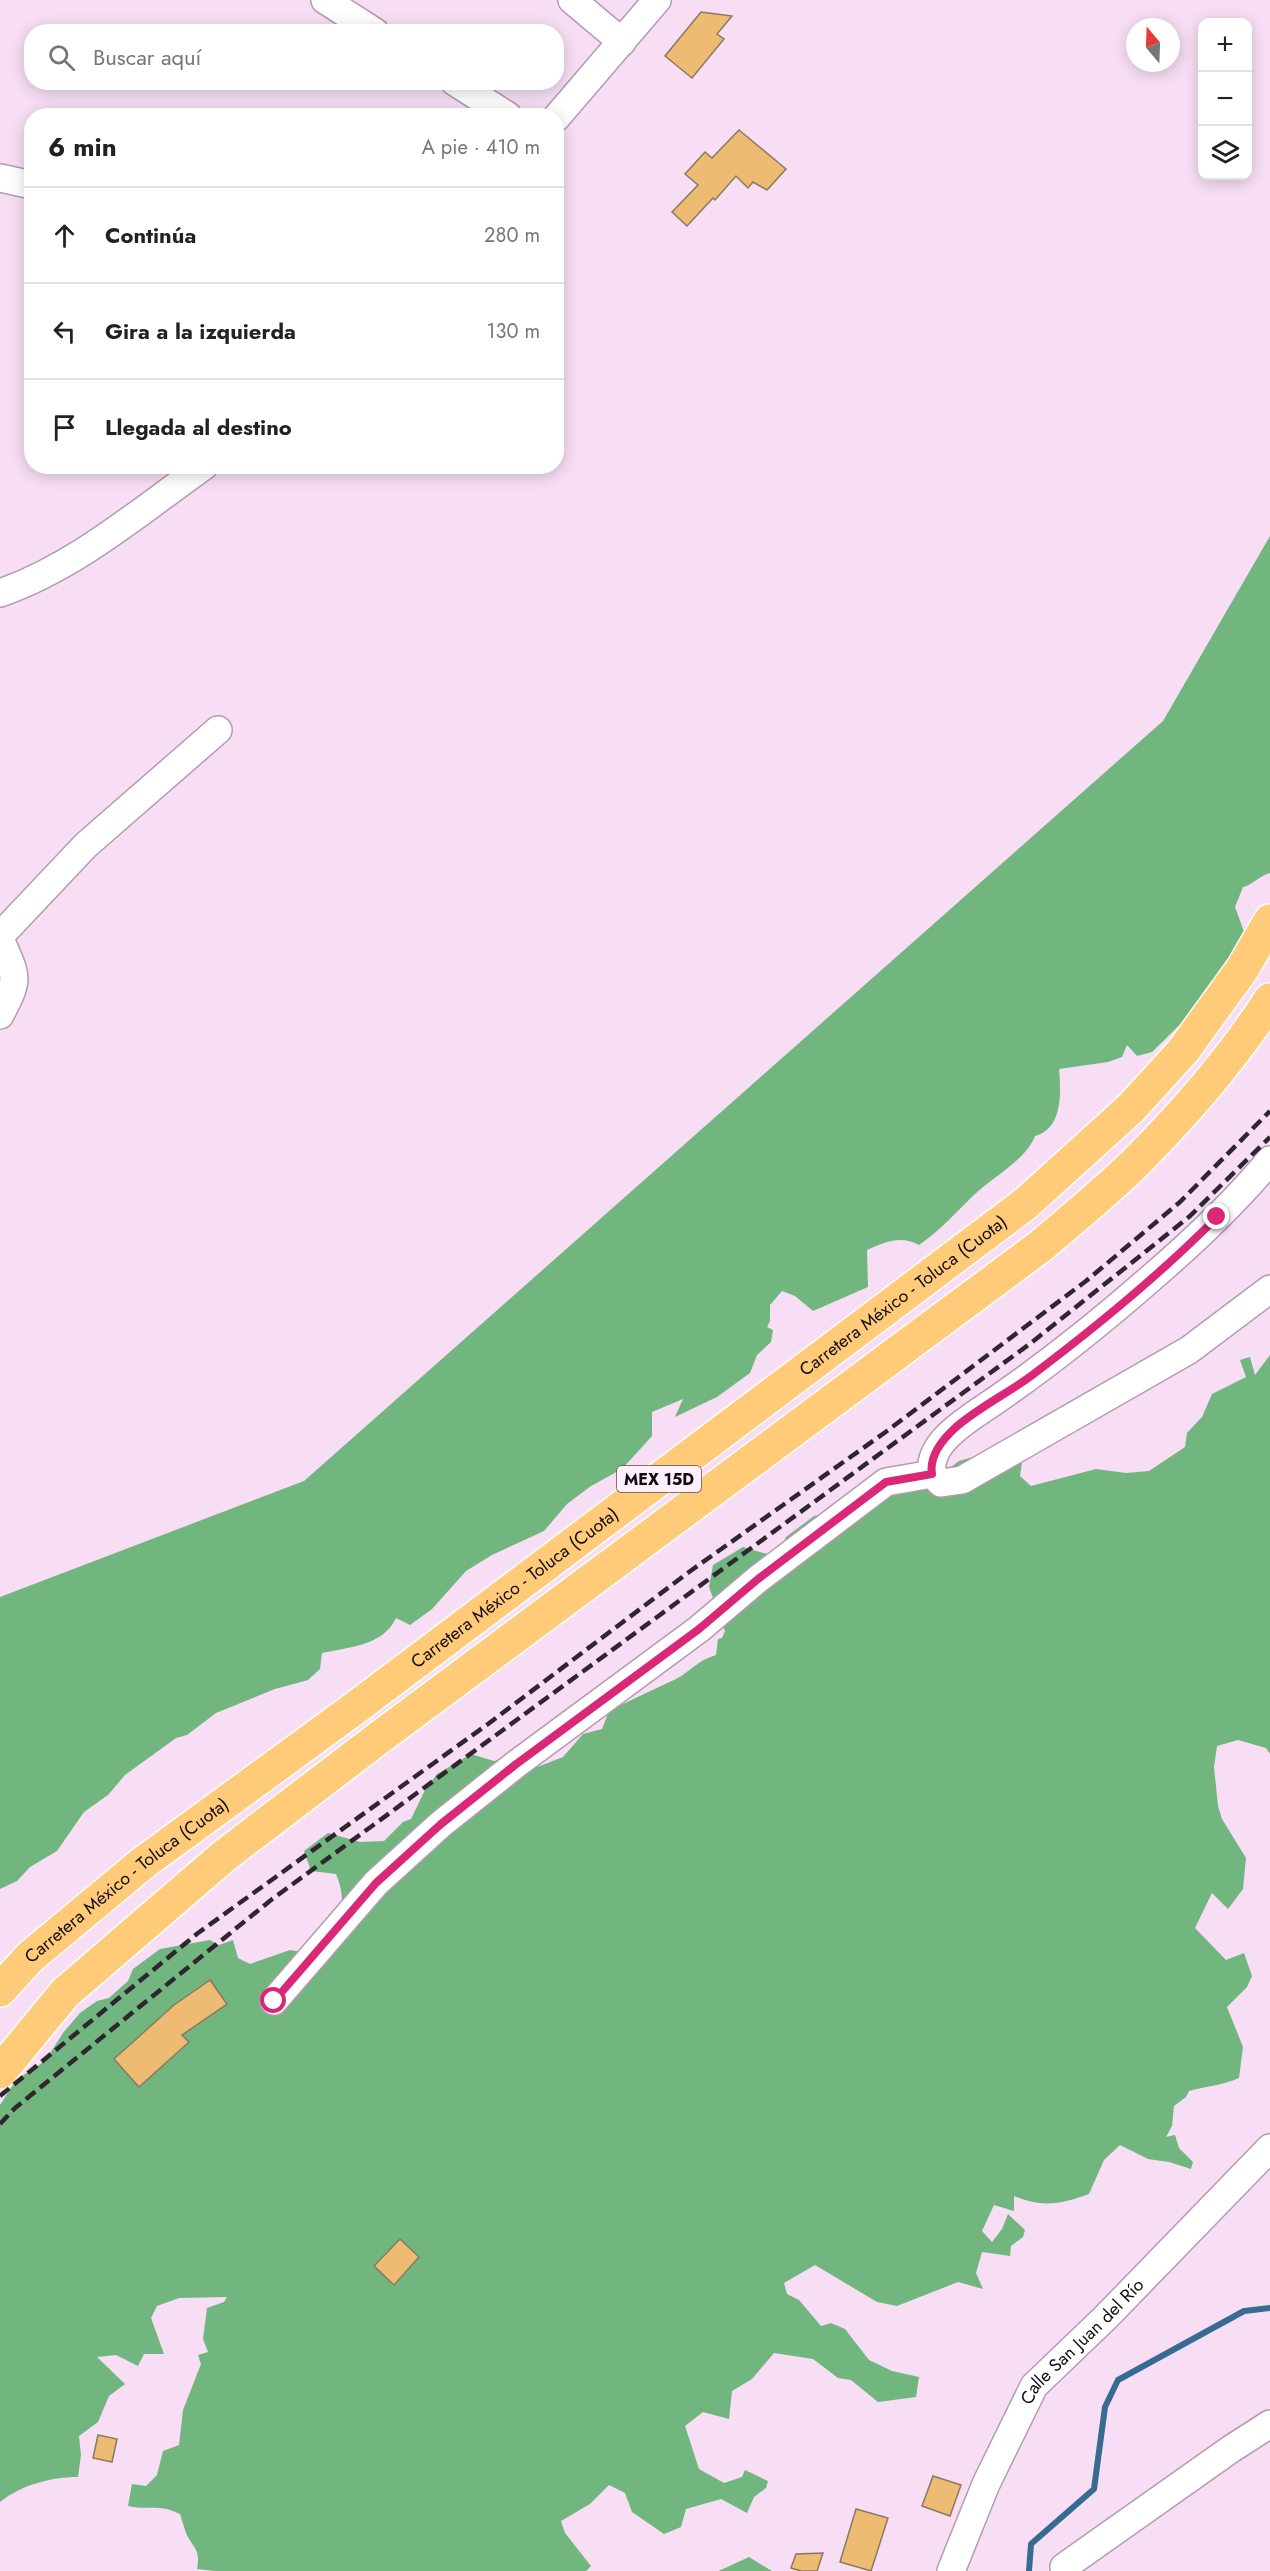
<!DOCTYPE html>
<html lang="es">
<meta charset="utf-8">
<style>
body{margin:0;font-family:Jost,sans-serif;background:#f2f2f2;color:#222}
.controls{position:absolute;right:18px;top:18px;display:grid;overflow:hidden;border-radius:12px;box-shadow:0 3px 15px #0003}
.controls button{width:54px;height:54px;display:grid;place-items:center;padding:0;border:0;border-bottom:2px solid #e0e0e0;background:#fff;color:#222;font:30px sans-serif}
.compass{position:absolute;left:1126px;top:18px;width:54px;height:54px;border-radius:50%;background:#fff;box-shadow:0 3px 15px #0003;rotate:341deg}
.stop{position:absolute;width:18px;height:18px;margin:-14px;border:4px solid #db2777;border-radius:50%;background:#fff}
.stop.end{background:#db2777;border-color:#fff;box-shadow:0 2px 6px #0008}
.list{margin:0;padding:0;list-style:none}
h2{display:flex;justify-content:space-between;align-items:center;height:78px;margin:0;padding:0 24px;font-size:26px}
h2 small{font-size:20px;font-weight:400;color:#767676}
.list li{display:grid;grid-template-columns:39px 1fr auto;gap:18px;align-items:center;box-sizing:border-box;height:96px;padding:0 24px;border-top:2px solid #e0e0e0}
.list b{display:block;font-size:22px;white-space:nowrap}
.list em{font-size:20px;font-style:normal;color:#767676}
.icon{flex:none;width:33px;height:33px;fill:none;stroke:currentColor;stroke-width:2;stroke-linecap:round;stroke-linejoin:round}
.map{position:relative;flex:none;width:1270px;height:2571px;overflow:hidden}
.search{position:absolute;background:#fff;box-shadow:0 3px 15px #0003;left:24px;top:24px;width:540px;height:66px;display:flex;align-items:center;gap:15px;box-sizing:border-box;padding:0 21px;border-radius:24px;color:#767676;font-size:22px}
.panel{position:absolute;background:#fff;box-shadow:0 3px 15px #0003;left:24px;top:108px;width:540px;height:366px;border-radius:24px}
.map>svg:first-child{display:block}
</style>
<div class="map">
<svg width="1270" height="2571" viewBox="0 0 1270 2571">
<rect width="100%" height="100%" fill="#f7def4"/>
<!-- forest -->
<path fill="#70b67e" d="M1270,536v337c-11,3 -16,11 -27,14l-8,20 11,30 -43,65 -51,50 -15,4 -10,-11 -5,12 -14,5 -49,7c2,23 4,60 -24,67 -9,24 -41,40 -60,58 -19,18 -34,36 -56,51 -18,-10 -34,-3 -52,5l1,37 -55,24 -18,-15 -13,-5 -12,14v16l-3,6 6,3 -2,12 -14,13 -7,18 -33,24 -42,20 8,-18 -31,13v24l-30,33 -31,17 -24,18 -23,27 -52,24 -26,16 -34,38 -22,16 -14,-7c-13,28 -47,29 -74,35l-2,16 -12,11 -33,9 -59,24 -29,22 -11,3 -51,37 -17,20 -24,17 -27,39 -27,16 -13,14 -17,8v-292l304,-116 859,-760z
M1270,1355v399l-4,-6 -28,-8 -21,6 -3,21 4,39 4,13 24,39 -3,31 -15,20 -16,-16 -17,35 31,32 18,-7 8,23 -5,11 -20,20 16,40 -4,31c-19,8 -32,8 -50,13l-3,6 -12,9 -2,20 -6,11 9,-2 4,13 14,14 -2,7 -22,-7 -21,-3 -28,-14 -16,15 -15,34c-27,10 -48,14 -75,2v15l-20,-6 -12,26 10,11 10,-13 6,-15 17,16 -2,7 -12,9 -1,10 -28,-4 -6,21 7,16 -25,-7 -61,24 -20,-4 -62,-37 -31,18 3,11 12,6 22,26 10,-3 14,6 24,31 23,11 27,6 -3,20 -38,5 -27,-22 -13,-2 -25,-19 -39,-6 -22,26 -20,12 -3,28 -26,-7 -18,14 14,43 25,14 18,-6 3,-7 23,11 -2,7 -12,9 -7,16 -26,-14 -35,10 -5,18 -17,7 -32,-22 -7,-19 -16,-8 -19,19 -29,17 4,12 26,33 -5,5h-371l-18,-2c4,-21 -4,-20 -11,-36 -2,-6 -4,-13 -6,-19 -23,-11 -30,-3 -52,-8l4,-22 14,2 11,-11 6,-24 16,-6 4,-35 18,-46 -3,-9 10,-3 -5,-13 4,-31 17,-6 3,-5 -48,1 -22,8 -6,12 13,36h-20l-6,12 -22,-11 -19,2 28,27 -16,12 -11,26 -19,14 2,19 -3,22c-27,0 -57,8 -78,25v-397l16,-25 29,-19 18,-28 17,-20 17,-12 12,-3 19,-17 5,-12 27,-20 50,-9 9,5 14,-5 5,18 12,6 40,-14 20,3c23,-31 42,-39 26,-79l-25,-3 -7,-20 24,-18 32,9 24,-1 19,-19 8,-3 14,-29 12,-16 34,-20 23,7 12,-4 13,17 44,-17 20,-23 19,-5 7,-18c22,-11 45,-22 67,-32 15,-8 22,-19 40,-24l2,-16 4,-1 3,-7 -16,-44 4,-22 30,-18 24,7 13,-5 6,-12 28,-21 53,-12 30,-15 37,-9 25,-19 39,-11 24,12 -2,14 11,10 65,-17 30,4 23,-2 36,-24 2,-14 15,-16 10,-23 34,-17 -6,-17 10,-3 5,18z
M749,2557l23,14h-54l5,-2z"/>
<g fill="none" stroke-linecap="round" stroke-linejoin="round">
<!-- stream -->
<path stroke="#386b91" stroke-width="6" d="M1029,2571l2,-27 63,-55 11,-82 13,-27 126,-69 26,-3"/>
</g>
<!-- building -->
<path fill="#edbc72" stroke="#897962" stroke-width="1.5" d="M701,12l31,4 -15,18 7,5 -32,39 -27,-22z
M739,130l47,39 -19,21 -14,-8 -5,6 -12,-12 -21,24 -2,-2 -26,28 -15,-14 26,-27 -13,-11 20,-22 7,6z
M210,1980l17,24 -45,31 7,7 -50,45 -25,-28 60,-54z
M400,2239l19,18 -25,28 -20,-19z
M98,2435l19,4 -5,23 -19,-4z
M933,2476l28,9 -11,31 -28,-10z
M856,2509l32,9 -17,53 -31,-9z
M823,2553l-6,18h-16l-10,-3 5,-14z"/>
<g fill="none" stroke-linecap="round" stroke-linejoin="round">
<!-- minor casing -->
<g stroke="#b29cb0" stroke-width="30">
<g id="minor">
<path d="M325,0l50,32"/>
<path d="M572,0l50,42"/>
<path d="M455,82l53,34"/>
<path d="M556,118l101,-118"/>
<path d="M0,178l32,7"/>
<path d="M0,593c75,-26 139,-81 204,-127"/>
<path d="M0,936l86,-91 132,-115"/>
<path d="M0,939c17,39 20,38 0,76"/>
<path d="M932,1474c-4,-26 22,-45 42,-59 62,-41 120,-87 176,-136 43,-37 84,-75 120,-119"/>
<path d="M274,2001l102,-118 65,-59 74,-59 184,-136 59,-50 128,-97 46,-8 9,9 21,-3 227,-130 81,-61"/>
<path d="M1064,2567l167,-118 39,-25"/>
<path id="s1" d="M951,2571l35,-87 48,-98 72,-69 164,-169"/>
</g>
</g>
<!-- highway casing -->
<g stroke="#fff" stroke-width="36">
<g id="highway">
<path id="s2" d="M0,1990l30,-33 113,-94 208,-152 674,-507 106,-96 52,-57 60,-83 27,-47"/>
<path d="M0,2072l65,-79 159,-137 152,-116 666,-495c31,-27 64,-53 93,-82 50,-50 97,-104 135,-163"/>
</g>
</g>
<!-- minor -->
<use href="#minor" stroke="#fff" stroke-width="27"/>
<!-- highway -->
<use href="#highway" stroke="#ffcb79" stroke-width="33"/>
<!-- rail -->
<path stroke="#2f262f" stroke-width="4.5" stroke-dasharray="12 6" stroke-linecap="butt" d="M0,2096l198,-163 290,-209 201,-152 198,-141 199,-150 94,-79 90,-91
M0,2124l15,-16 256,-208 760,-557 159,-127 80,-79"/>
</g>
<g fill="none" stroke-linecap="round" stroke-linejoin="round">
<!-- route -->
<path stroke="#db2777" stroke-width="8" d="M274,2001l102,-118 65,-59 74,-59 184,-136 59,-50 128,-97 46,-8c-3,-18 10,-34 23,-46 21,-19 53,-35 76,-52 65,-49 129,-101 186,-159"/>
</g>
<g text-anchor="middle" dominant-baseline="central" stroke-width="4.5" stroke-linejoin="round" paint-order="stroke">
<!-- shield labels -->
<rect fill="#feeffc" stroke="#594f58" stroke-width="1.5" x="617" y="1466" width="84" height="26" rx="4.5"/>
<g font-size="16" font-weight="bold" fill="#120b12">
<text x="659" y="1479">MEX 15D</text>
</g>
<!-- street labels -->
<g font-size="18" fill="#120b12" stroke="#feeffc">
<text stroke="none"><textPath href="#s2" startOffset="1140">Carretera México - Toluca (Cuota)</textPath></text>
<text stroke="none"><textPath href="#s2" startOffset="654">Carretera México - Toluca (Cuota)</textPath></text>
<text stroke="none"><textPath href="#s2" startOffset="168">Carretera México - Toluca (Cuota)</textPath></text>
<text stroke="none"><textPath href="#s1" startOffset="268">Calle San Juan del Río</textPath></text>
</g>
</g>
</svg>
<div class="controls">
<button>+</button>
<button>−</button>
<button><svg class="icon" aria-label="layers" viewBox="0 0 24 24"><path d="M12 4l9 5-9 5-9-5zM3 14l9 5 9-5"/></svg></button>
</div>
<svg class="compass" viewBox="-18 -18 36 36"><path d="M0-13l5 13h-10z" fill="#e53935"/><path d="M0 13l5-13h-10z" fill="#767676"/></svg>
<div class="stop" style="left:274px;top:2001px"></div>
<div class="stop end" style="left:1217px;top:1217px"></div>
<div class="search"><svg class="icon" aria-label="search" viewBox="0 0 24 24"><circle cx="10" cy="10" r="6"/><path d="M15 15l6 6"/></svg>Buscar aquí</div>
<section class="panel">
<h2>6 min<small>A pie · 410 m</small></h2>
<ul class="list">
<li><svg class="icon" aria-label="ahead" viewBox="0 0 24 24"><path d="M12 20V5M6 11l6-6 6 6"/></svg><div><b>Continúa</b></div><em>280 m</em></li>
<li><svg class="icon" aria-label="left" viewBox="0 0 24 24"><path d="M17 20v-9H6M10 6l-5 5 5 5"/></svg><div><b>Gira a la izquierda</b></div><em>130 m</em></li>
<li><svg class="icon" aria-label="arrive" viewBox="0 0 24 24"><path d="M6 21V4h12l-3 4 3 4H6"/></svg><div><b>Llegada al destino</b></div></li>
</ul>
</section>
</div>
